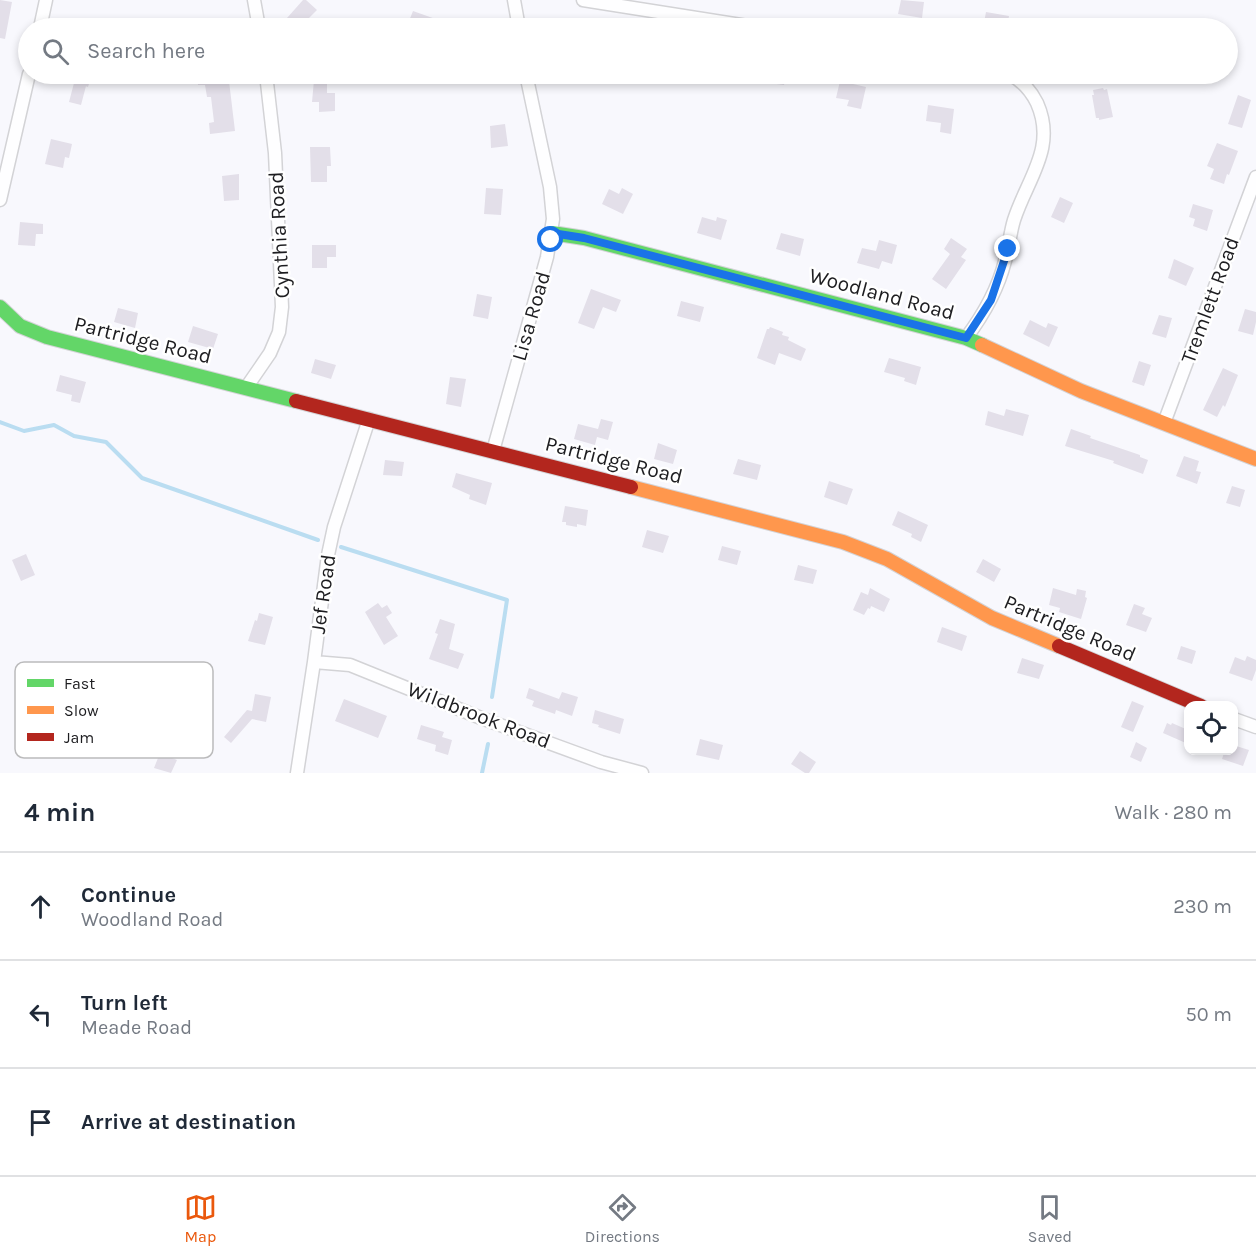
<!DOCTYPE html>
<meta charset="utf-8">
<style>
body{margin:0;font-family:Karla,sans-serif;background:#f2f2f3;color:#1f2937}
.controls{position:absolute;right:18px;bottom:18px;display:grid;overflow:hidden;border-radius:12px;box-shadow:0 3px 9px #0003}
.controls button{width:54px;height:54px;display:grid;place-items:center;padding:0;border:0;border-bottom:2px solid #e0e1e3;background:#fff;color:#1f2937;font:30px sans-serif}
.stop{position:absolute;width:18px;height:18px;margin:-14px;border:4px solid #1a73e8;border-radius:50%;background:#fff}
.stop.end{background:#1a73e8;border-color:#fff;box-shadow:0 2px 6px #0008}
.list{margin:0;padding:0;list-style:none}
h2{display:flex;justify-content:space-between;align-items:center;height:78px;margin:0;padding:0 24px;font-size:26px}
h2 small{font-size:20px;font-weight:400;color:#747a83}
.list li{display:grid;grid-template-columns:39px 1fr auto;gap:18px;align-items:center;box-sizing:border-box;height:108px;padding:0 24px;border-top:2px solid #e0e1e3}
.list b{display:block;font-size:22px;white-space:nowrap}
.list p{margin:0;font-size:20px;white-space:nowrap;color:#747a83}
.list em{font-size:20px;font-style:normal;color:#747a83}
.icon{flex:none;width:33px;height:33px;fill:none;stroke:currentColor;stroke-width:2;stroke-linecap:round;stroke-linejoin:round}
.map{position:relative;flex:none;width:1256px;height:773px;overflow:hidden}
.search{position:absolute;background:#fff;box-shadow:0 3px 9px #0003;left:18px;right:18px;top:18px;height:66px;display:flex;align-items:center;gap:15px;box-sizing:border-box;padding:0 21px;border-radius:33px;color:#747a83;font-size:22px}
.sheet{height:402px;background:#fff}
nav{display:flex;justify-content:space-around;align-items:center;box-sizing:border-box;height:84px;border-top:2px solid #e0e1e3;background:#fff;font-size:16px;color:#747a83}
nav a{display:grid;justify-items:center;gap:3px}
nav .on{color:#ea580c}
.map>svg:first-child{display:block}
</style>
<div class="map">
<svg width="1256" height="773" viewBox="0 0 1256 773">
<rect width="100%" height="100%" fill="#f8f8fd"/>
<g fill="none" stroke-linecap="round" stroke-linejoin="round">
<!-- stream -->
<path stroke="#baddf1" stroke-width="4" d="M0,422l24,9 30,-6 20,11 32,6 36,36 176,62
M341,547l166,53 -15,97
M482,773l6,-29"/>
</g>
<!-- building -->
<path fill="#e3dfe9" d="M0,0l12,2 -7,37 -5,-1z
M303,0h3l11,10 -18,18 -12,-10z
M901,0l23,2 -2,16 -24,-4z
M413,11l45,16v1h-45l-6,-2z
M986,12l23,4 -2,12h-24z
M81,74h11l-4,13 -6,-2 4,1 -5,19 -12,-3 5,-19 5,1z
M197,74h24l1,8 7,-1 6,50 -25,3 -1,-11 5,-1 -3,-25h-4l-2,-12h-7z
M748,74h38l-2,11 -37,-5z
M314,80h13v13h8v18l-16,1v-10h-7z
M840,81l26,6 -5,22 -14,-3 2,-6 -13,-2z
M1103,88l1,2 3,-1 6,28 -14,3v-2h-3l-4,-23h2l-1,-5z
M1238,95l13,5 -9,28 -14,-4z
M928,105l26,4 -3,25 -11,-2 1,-9 -15,-2z
M505,124l3,22 -17,2 -1,-22z
M51,139l21,5 -3,14 -4,-1 -2,11 -18,-4z
M1217,143l21,8 -9,24 -2,-1 -3,10 -14,-5 4,-10 -7,-3z
M310,147h20l1,19h-4v16h-16z
M239,174v26l-15,1 -2,-25z
M486,188l17,1 -2,26 -17,-1z
M622,188l11,6 -10,20 -21,-10 7,-15 10,5z
M1060,197l13,6 -9,20 -13,-6z
M1193,204l20,6 -6,21 -14,-5 2,-7 -6,-2z
M702,217l14,4 1,-4 10,3 -6,20 -24,-7z
M20,222l23,2v10h-7l-1,12 -17,-1z
M781,233l23,6 -4,17 -24,-7z
M951,238l16,11 -6,8 5,3 -20,29 -14,-10 18,-25 -6,-5z
M879,240l18,5 -5,19 -10,-3 -3,8 -22,-6 5,-15 14,3z
M312,245h24v12h-9v11h-15z
M1174,259l20,9 -8,18 -18,-8z
M591,289l30,11 -5,12 -13,-5 -9,22 -16,-6z
M477,294l15,3 -4,22 -15,-3z
M681,301l23,6 -4,15 -23,-6z
M118,308l20,5 -3,15 -21,-6z
M1245,309l11,3v10l-3,13 -15,-4z
M1159,315l13,3 -6,20 -14,-4z
M1030,320l16,8 2,-5 10,4 -9,20 -26,-13z
M193,326l25,8 -5,15 -25,-7z
M770,327l13,5 -1,3 7,2 -1,3 18,9 -5,12 -22,-8 -4,12 -18,-7 10,-29h2z
M889,358l32,9 -5,18 -12,-4 1,-3 -21,-6z
M315,359l21,6 -5,14 -20,-6z
M1139,361l12,4 -7,21 -12,-4z
M1223,368l15,7 -13,32 -2,-2 -6,12 -14,-7z
M60,375l26,7 -6,21 -9,-2 1,-6 -16,-4z
M450,377l16,2 -5,28 -15,-3z
M1006,409l23,6 -6,21 -38,-11 3,-14 16,5z
M601,419l12,3 -5,18 -11,-3 -2,8 -21,-6 4,-15 20,5z
M1071,429l20,7 -1,2 50,17v2l8,3 -5,14 -30,-11 1,-2 -49,-15z
M658,443l19,7 -4,14 -19,-5z
M1184,456l15,5 -3,10 5,1 -4,12 -21,-8z
M738,459l23,6 -4,15 -24,-6z
M385,460l19,2 -2,14 -19,-1z
M456,473l36,10 -6,22 -17,-6 1,-4 -18,-8z
M829,481l24,8 -6,16 -23,-8z
M1232,486l13,4 -5,17 -14,-4z
M565,506l23,4 -2,16 -9,-2v3l-11,-2v-3h-4z
M898,511l30,14 -7,17 -10,-5 1,-3 -20,-9z
M647,530l22,6 -6,17 -21,-6z
M722,546l19,5 -4,14 -19,-5z
M26,554l9,21 -14,6 -9,-21z
M983,559l18,10 -7,13 -18,-10z
M798,565l19,5 -4,14 -19,-4z
M870,588l20,11 -6,13 -13,-6 -1,3 -2,-1 -4,7 -11,-5 8,-18 7,3z
M1053,588l23,7 1,-6 9,2 -1,6 2,1 -6,21 -22,-7 1,-4 -11,-3z
M378,603l4,5 5,-3 5,8 -6,4 12,19 -14,9 -19,-33z
M1134,604l11,4 -3,6 10,4 -6,14 -20,-7z
M259,613l14,4 -8,28 -17,-4 7,-21 2,1z
M440,619l15,5 -6,25 15,5 -6,15 -29,-10 9,-25 -3,-1z
M942,627l25,9 -5,15 -25,-9z
M1181,646l15,5 -4,13 -15,-5z
M1247,656l9,4v10l-4,11 -23,-8 6,-16 10,4z
M1022,658l22,7 -5,14 -22,-6z
M529,688l30,11 3,-7 16,5 -6,19 -16,-6 -1,4 -23,-8 2,-5 -8,-3z
M255,694l16,3 -5,25 -14,-3 -21,24 -7,-6 23,-27 5,1z
M344,699l43,17 -9,22 -43,-17z
M1132,701l12,5 -11,26 -12,-5z
M595,710l29,9 -4,15 -22,-7 1,-2 -7,-2z
M1167,723l4,2 1,-2 16,7v14l-25,-11z
M421,725l23,7 -2,5 10,3 -4,15 -13,-4 1,-6 -19,-6z
M700,739l23,6 -4,15 -23,-5z
M1136,742l11,6 -6,14 -11,-5z
M1233,745l16,5 -6,16 -21,-7 3,-9h8z
M800,751l16,11 -7,11h-4l-14,-9z
M160,753l17,7 -6,13 -17,-5z"/>
<g fill="none" stroke-linecap="round" stroke-linejoin="round">
<!-- street casing -->
<g stroke="#d3d3d6" stroke-width="15">
<path id="street" d="M254,0l5,28
M514,0l5,28
M583,0l177,28
M40,28l6,-28
M0,200l29,-126
M966,338c18,-24 32,-49 39,-77 4,-14 5,-28 9,-41 13,-41 43,-72 23,-117 -6,-12 -16,-23 -28,-29
M246,388l24,-35 9,-21 3,-25 -7,-154 -9,-79
M1164,423l92,-246
M493,451l54,-194 6,-38 -3,-32 -24,-113
M314,662l36,3 131,53 120,44 41,11
M1234,719l22,8
M297,773l17,-111 14,-107 6,-28 35,-108"/>
</g>
<!-- fast casing -->
<g stroke="#d3d3d6" stroke-width="16">
<path id="fast" d="M552,233l32,5 382,100 16,7
M0,307l20,19 27,11 249,64"/>
</g>
<!-- slow casing -->
<g stroke="#d3d3d6" stroke-width="16">
<path id="slow" d="M982,345l99,46 175,68
M631,487l212,55 44,17 105,59 67,28"/>
</g>
<!-- jam casing -->
<g stroke="#d3d3d6" stroke-width="16">
<path id="jam" d="M296,401l335,86
M1059,646l142,60"/>
</g>
<!-- street -->
<use href="#street" stroke="#fefeff" stroke-width="12"/>
<!-- fast -->
<use href="#fast" stroke="#63d668" stroke-width="14"/>
<!-- slow -->
<use href="#slow" stroke="#ff974d" stroke-width="14"/>
<!-- jam -->
<use href="#jam" stroke="#b3261e" stroke-width="14"/>
</g>
<g fill="none" stroke-linecap="round" stroke-linejoin="round">
<!-- route -->
<path stroke="#1a73e8" stroke-width="8" d="M551,240l1,-7 32,5 382,100 25,-38 17,-51"/>
</g>
<g text-anchor="middle" dominant-baseline="central" stroke-width="5" stroke-linejoin="round" paint-order="stroke">
<!-- street labels -->
<g font-size="21" fill="#1d1d20" stroke="#fff">
<text transform="translate(279 235) rotate(-93)">Cynthia Road</text>
<text transform="translate(882 294) rotate(15)">Woodland Road</text>
<text transform="translate(1210 300) rotate(-70)">Tremlett Road</text>
<text transform="translate(531 316) rotate(-74)">Lisa Road</text>
<text transform="translate(143 340) rotate(14)">Partridge Road</text>
<text transform="translate(614 460) rotate(14)">Partridge Road</text>
<text transform="translate(323 594) rotate(-82)">Jef Road</text>
<text transform="translate(1070 628) rotate(23)">Partridge Road</text>
<text transform="translate(479 715) rotate(21)">Wildbrook Road</text>
</g>
</g>
<!-- legend -->
<rect x="15" y="662" width="198" height="96" rx="9" fill="#fff" stroke="#bbbbbc" stroke-width="1.5"/>
<rect x="27" y="679" width="27" height="8" fill="#63d668"/>
<rect x="27" y="706" width="27" height="8" fill="#ff974d"/>
<rect x="27" y="733" width="27" height="8" fill="#b3261e"/>
<g font-size="16" fill="#1d1d20">
<text x="64" y="689">Fast</text>
<text x="64" y="716">Slow</text>
<text x="64" y="743">Jam</text>
</g>
</svg>
<div class="controls">
<button><svg class="icon" aria-label="locate" viewBox="0 0 24 24"><circle cx="12" cy="12" r="6"/><path d="M12 2v4M12 18v4M2 12h4M18 12h4"/></svg></button>
</div>
<div class="stop" style="left:551px;top:240px"></div>
<div class="stop end" style="left:1008px;top:249px"></div>
<div class="search"><svg class="icon" aria-label="search" viewBox="0 0 24 24"><circle cx="10" cy="10" r="6"/><path d="M15 15l6 6"/></svg>Search here</div>
</div>
<section class="sheet">
<h2>4 min<small>Walk · 280 m</small></h2>
<ul class="list">
<li><svg class="icon" aria-label="ahead" viewBox="0 0 24 24"><path d="M12 20V5M6 11l6-6 6 6"/></svg><div><b>Continue</b><p>Woodland Road</p></div><em>230 m</em></li>
<li><svg class="icon" aria-label="left" viewBox="0 0 24 24"><path d="M17 20v-9H6M10 6l-5 5 5 5"/></svg><div><b>Turn left</b><p>Meade Road</p></div><em>50 m</em></li>
<li><svg class="icon" aria-label="arrive" viewBox="0 0 24 24"><path d="M6 21V4h12l-3 4 3 4H6"/></svg><div><b>Arrive at destination</b></div></li>
</ul>
</section>
<nav>
<a class="on"><svg class="icon" aria-label="map" viewBox="0 0 24 24"><path d="M3 6l6-2 6 2 6-2v14l-6 2-6-2-6 2zM9 4v14M15 6v14"/></svg>Map</a>
<a><svg class="icon" aria-label="directions" viewBox="0 0 24 24"><path d="M12 3l9 9-9 9-9-9zM9 14v-3h6M13 9l2 2-2 2"/></svg>Directions</a>
<a><svg class="icon" aria-label="saved" viewBox="0 0 24 24"><path d="M7 4h10v16l-5-4-5 4z"/></svg>Saved</a>
</nav>
